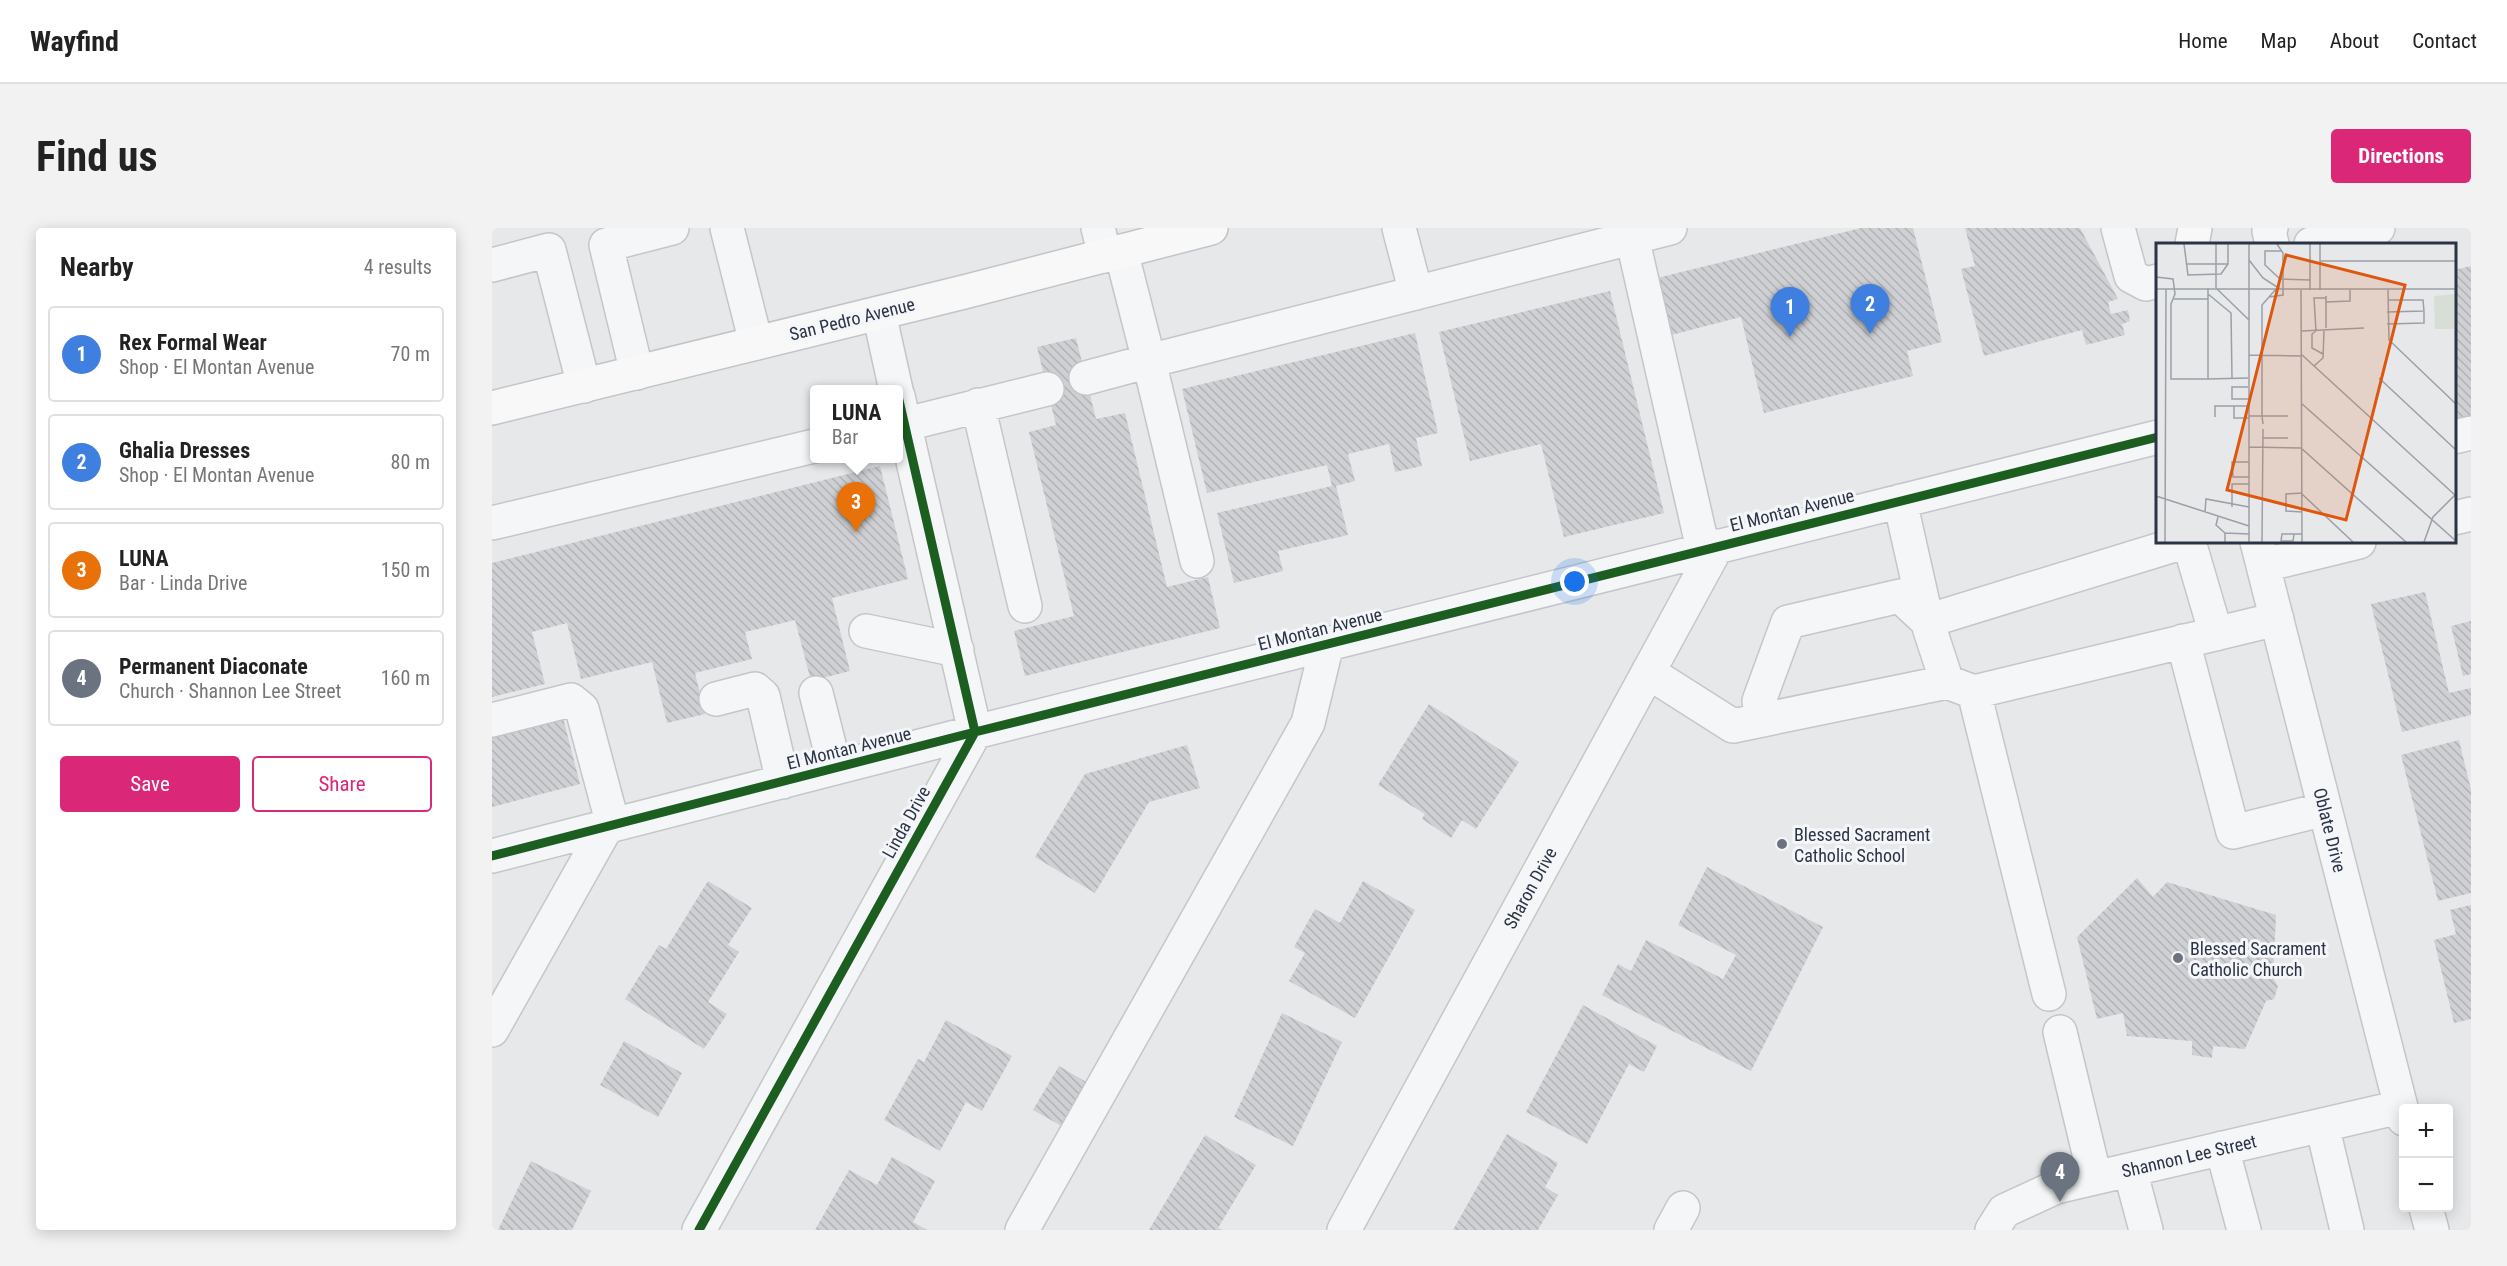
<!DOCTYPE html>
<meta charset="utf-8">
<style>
body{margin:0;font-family:"Roboto Condensed",sans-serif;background:#f2f2f2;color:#222}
.controls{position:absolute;right:18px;bottom:18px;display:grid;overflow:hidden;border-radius:6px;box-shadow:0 3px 15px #0003}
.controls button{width:54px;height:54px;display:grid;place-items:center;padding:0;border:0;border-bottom:2px solid #e0e0e0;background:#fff;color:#222;font:30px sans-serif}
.you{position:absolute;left:1083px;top:354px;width:21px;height:21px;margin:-15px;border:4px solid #fff;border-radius:50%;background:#1a73e8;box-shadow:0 0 0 9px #1a73e833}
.badge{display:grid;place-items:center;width:39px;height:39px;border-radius:50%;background:#db2777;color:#fff;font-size:20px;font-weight:700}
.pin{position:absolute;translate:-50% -50px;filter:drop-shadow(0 2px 3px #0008)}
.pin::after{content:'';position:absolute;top:32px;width:21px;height:18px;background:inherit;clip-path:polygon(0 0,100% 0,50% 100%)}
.popup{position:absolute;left:318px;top:157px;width:93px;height:78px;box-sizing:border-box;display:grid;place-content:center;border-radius:6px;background:#fff;filter:drop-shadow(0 2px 4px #0005);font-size:20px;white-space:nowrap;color:#767676}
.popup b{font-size:22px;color:#222}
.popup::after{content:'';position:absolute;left:50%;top:100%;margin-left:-12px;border:12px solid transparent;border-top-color:#fff}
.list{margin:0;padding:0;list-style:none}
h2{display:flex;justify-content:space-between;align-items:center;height:78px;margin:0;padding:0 24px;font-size:26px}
h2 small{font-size:20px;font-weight:400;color:#767676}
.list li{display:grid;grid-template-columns:39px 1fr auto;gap:18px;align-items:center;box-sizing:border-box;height:96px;margin:0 12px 12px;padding:0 12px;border:2px solid #e0e0e0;border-radius:6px}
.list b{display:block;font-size:22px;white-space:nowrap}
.list p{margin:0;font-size:20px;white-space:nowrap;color:#767676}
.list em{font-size:20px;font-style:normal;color:#767676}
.actions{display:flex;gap:12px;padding:18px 24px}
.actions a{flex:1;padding:14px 0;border:2px solid #db2777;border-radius:6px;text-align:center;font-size:21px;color:#db2777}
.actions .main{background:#db2777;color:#fff}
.map{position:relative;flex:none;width:1979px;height:1002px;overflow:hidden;border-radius:6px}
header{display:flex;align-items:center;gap:36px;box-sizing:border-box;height:84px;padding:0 30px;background:#fff;border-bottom:2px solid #e0e0e0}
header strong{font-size:28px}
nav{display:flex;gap:33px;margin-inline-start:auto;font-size:21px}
.intro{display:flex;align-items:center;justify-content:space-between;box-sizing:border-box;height:144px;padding:0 36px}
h1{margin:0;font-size:42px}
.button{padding:15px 27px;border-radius:6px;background:#db2777;color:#fff;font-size:21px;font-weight:700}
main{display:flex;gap:36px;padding:0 36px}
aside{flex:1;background:#fff;border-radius:6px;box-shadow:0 3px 15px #0003}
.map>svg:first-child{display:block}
</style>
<header>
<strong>Wayfind</strong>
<nav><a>Home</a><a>Map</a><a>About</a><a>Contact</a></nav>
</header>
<div class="intro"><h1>Find us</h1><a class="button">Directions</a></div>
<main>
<aside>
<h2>Nearby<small>4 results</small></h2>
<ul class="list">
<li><span class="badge" style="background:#3f7fe0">1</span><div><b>Rex Formal Wear</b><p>Shop · El Montan Avenue</p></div><em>70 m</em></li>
<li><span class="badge" style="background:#3f7fe0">2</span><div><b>Ghalia Dresses</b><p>Shop · El Montan Avenue</p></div><em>80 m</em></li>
<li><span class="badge" style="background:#e8710a">3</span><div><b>LUNA</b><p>Bar · Linda Drive</p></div><em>150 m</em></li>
<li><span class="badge" style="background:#6b7280">4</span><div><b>Permanent Diaconate</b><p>Church · Shannon Lee Street</p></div><em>160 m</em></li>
</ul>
<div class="actions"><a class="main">Save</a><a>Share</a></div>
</aside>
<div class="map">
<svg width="1979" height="1002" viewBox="0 0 1979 1002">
<defs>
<pattern id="building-back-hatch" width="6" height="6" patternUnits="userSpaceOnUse" patternTransform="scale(1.5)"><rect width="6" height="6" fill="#ced0d3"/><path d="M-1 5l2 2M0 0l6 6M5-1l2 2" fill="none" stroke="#b1b3b6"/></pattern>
</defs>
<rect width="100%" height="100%" fill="#e6e8ea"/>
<!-- building -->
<path fill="url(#building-back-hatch)" d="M1369,0h52l29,114 -35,9 6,25 -149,37 -23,-96 -70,18 -14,-57z
M1473,0h115l38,71 -10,3 3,12 17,-4 2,11 -8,3 3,11 -39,10 -4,-15 -98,26 -23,-87 14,-3z
M1979,38v150l-17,3v-149z
M1118,63l54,222 -100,24 -23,-93 -71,17 -31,-129z
M923,105l23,100 -22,5 6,28 -27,6 -6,-28 -41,10 7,27 -19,5 12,49 -70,16 5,20 -49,12 -17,-70 115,-27 -5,-21 -120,28 -25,-104z
M584,110l20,81 29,-6 42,174 41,-10 12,51 -195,48 -11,-45 60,-15 -45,-184 27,-7 -19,-78z
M388,238l28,113 -76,19 18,73 -39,10 -16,-61 -50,12 7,27 -57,14 10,41 -38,9 -15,-61 -71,17 -14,-56 -35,9 13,52 -53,13v-134z
M1933,364l24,101 22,-5v27l-69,17 -31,-128z
M1979,393v53l-8,2 -12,-50z
M937,476l90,58 -43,67 -14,-9 -11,18 -29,-19 3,-5 -47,-29z
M69,482l19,74 -88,23v-79z
M1967,512l12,50v103l-33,8 -37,-146z
M695,517l13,43 -51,14 -54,91 -60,-36 50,-83z
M1215,639l116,60 -72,144 -149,-76 16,-31 13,7 15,-31 77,39 13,-24 -58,-30z
M1645,650l16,19 14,-15 109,33 -3,63 5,8 -4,13 -8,2 -21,48 -32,-3 -1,12 -20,-3v-14l-65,-5 -4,-23 -26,6 -20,-82z
M216,653l44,27 -24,37 11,7 -31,50 19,12 -23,35 -79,-50 34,-54 7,4z
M871,653l52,29 -60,108 -66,-37 16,-28 -11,-6 21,-38 25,14z
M1979,677v114l-17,4 -20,-83 22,-6 -6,-24z
M1091,777l74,41 -13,26 -15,-8 -42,80 -61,-32z
M790,785l60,29 -49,104 -59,-29z
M454,792l66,36 -30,55 -16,-9 -26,49 -56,-31 34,-61 6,3z
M132,813l58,32 -24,44 -58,-32z
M567,838l34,20 -26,43 -34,-19z
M1015,906l51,29 -13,24 13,8 -20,35h-85z
M713,907l51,30 -38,63 5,2h-74z
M400,929l43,24 -22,41 14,8h-112l34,-60 28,15z
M39,933l60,30 -19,39h-74z"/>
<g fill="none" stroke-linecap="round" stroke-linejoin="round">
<!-- minor casing -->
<g stroke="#c4c6c8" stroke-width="36">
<path id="minor" d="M235,0l29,115
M606,0l7,28
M907,0l17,65
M1138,0l73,321
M1626,0l13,48 15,8 12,-3
M1779,0l-2,3 3,13
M1819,16l67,-16
M629,23l28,110 521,-133
M0,37l57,-15 35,136
M387,85l17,77
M145,145l-31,-128 66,-17
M594,150l63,-17 48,200
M486,177l47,201
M406,198l149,-37
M1962,209l17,-4
M1408,273l27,120 20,61 27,10 303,-73
M1962,290l17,-4
M0,295l322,-77
M1697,314l27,92
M1765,314l147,577
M1772,337l95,-23
M374,403l91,19
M1691,413l50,191 92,-23
M1156,444l85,54 214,-44
M1482,464l75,302
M324,465l19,75
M224,471l39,-10 8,7 20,86
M0,492l79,-20 11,9 31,116
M1271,492l-4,-19 29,-79 112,-26 27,25 257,-79
M0,628l483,-124 1183,-295
M0,802l115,-204
M1568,804l35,146
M1830,897l25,105
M1730,920l22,82
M1638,942l16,60
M1934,980l6,22
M207,1002l276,-498 -77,-336
M530,1002l286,-507 19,-79
M852,1002l373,-684
M1179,1002l12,-22
M1500,1002l12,-19 52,-24 344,-80"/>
</g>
<!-- major casing -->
<g stroke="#c2c5c8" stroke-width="36">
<path id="major" d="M1700,16l3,-16
M0,180l472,-116 247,-64"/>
</g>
<!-- minor -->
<use href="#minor" stroke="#f5f6f7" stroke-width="33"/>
<!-- major -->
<use href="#major" stroke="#f8f8f8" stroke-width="33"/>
<!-- cycleway casing -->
<g stroke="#f4f6f9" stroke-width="13">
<path id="cycleway" d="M0,628l483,-124 1183,-295
M207,1002l276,-498 -77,-336"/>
</g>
<!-- cycleway -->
<use href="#cycleway" stroke="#1b5e20" stroke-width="9"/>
</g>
<!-- markers -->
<g fill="#6c737f" stroke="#f4f6f9" stroke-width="2">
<circle cx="1290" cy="616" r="6"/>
<circle cx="1686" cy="730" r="6"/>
</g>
<g text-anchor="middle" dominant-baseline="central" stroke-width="6" stroke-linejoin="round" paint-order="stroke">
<!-- street labels -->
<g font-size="18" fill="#2b3445" stroke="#f4f6f9">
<text transform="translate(360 91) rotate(-14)">San Pedro Avenue</text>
<text transform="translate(1300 282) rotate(-14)">El Montan Avenue</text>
<text transform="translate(828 401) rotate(-14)">El Montan Avenue</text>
<text transform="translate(357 520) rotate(-14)">El Montan Avenue</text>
<text transform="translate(414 594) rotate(-61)">Linda Drive</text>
<text transform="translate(1838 602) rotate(76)">Oblate Drive</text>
<text transform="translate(1038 660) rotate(-61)">Sharon Drive</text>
<text transform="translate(1697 928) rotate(-13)">Shannon Lee Street</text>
</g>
<!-- poi labels -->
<g font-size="18" fill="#2b3445" stroke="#f4f6f9" text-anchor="start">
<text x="1302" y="606">Blessed Sacrament<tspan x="1302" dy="21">Catholic School</tspan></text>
<text x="1698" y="720">Blessed Sacrament<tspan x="1698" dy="21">Catholic Church</tspan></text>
</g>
</g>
<!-- overview -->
<g transform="translate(1664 15)">
<rect width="300" height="300" fill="#e6e8ea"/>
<path d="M300,51v35h-21l-1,-33z" fill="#d6ded6"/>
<path fill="none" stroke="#9ba0a8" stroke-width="1.5" d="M28,1l4,31 33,-1 7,-10v-20M126,8h-17v14l15,14 30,1v10M93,17l14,18 17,11M164,18h136M30,21h42M0,34l17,2 2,15 -4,10v75h37M154,37v-36M52,45v91l40,-1M60,45v-44M60,45l33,32M0,46h300M145,47l1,252M164,47v-46M232,47l1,50 67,64M52,51l23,19 1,65M113,54l14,-2v-42l-6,-9M18,56h34M170,59l24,-1v-11M231,69l37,-1 -1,-11h-35M231,81l37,-1v-12M170,85v-32M145,88l63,-3M145,111l155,142M167,111l-11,-6v-14l4,-3 -2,-33h12M93,112l52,1M158,123l9,-8 1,-27M223,135l77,72M92,144h-16v12h16M145,160l155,138M93,163h-15v12h15M93,173h13v-111l14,-16M59,174v-11h19M107,181l-1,-8h26M107,195h25M93,204l52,1 105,94M93,219h-17l1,15h16M146,250l-16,1v17l16,1M146,251l51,48M0,253l93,30M76,264v-23h17M49,269l1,-13 43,8M62,274l-2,8 9,8v9M69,290l24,1M138,291l-1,7h-12l1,-7h20M9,299l1,-253M93,299v-298M106,299l1,-113M268,299l9,-25 23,-23"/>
<path fill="#df570f" fill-opacity="0.15" stroke="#df570f" stroke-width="3" d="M130,12l119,30 -59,235 -119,-30z"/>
<rect width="300" height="300" fill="none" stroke="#2b3445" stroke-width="3"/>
</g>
</svg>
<div class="controls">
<button>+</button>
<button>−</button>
</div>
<div class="you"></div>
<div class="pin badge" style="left:1298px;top:109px;background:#3f7fe0">1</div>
<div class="pin badge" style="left:1378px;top:106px;background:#3f7fe0">2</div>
<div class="pin badge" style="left:364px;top:304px;background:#e8710a">3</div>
<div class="popup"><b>LUNA</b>Bar</div>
<div class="pin badge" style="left:1568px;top:974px;background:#6b7280">4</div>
</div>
</main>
